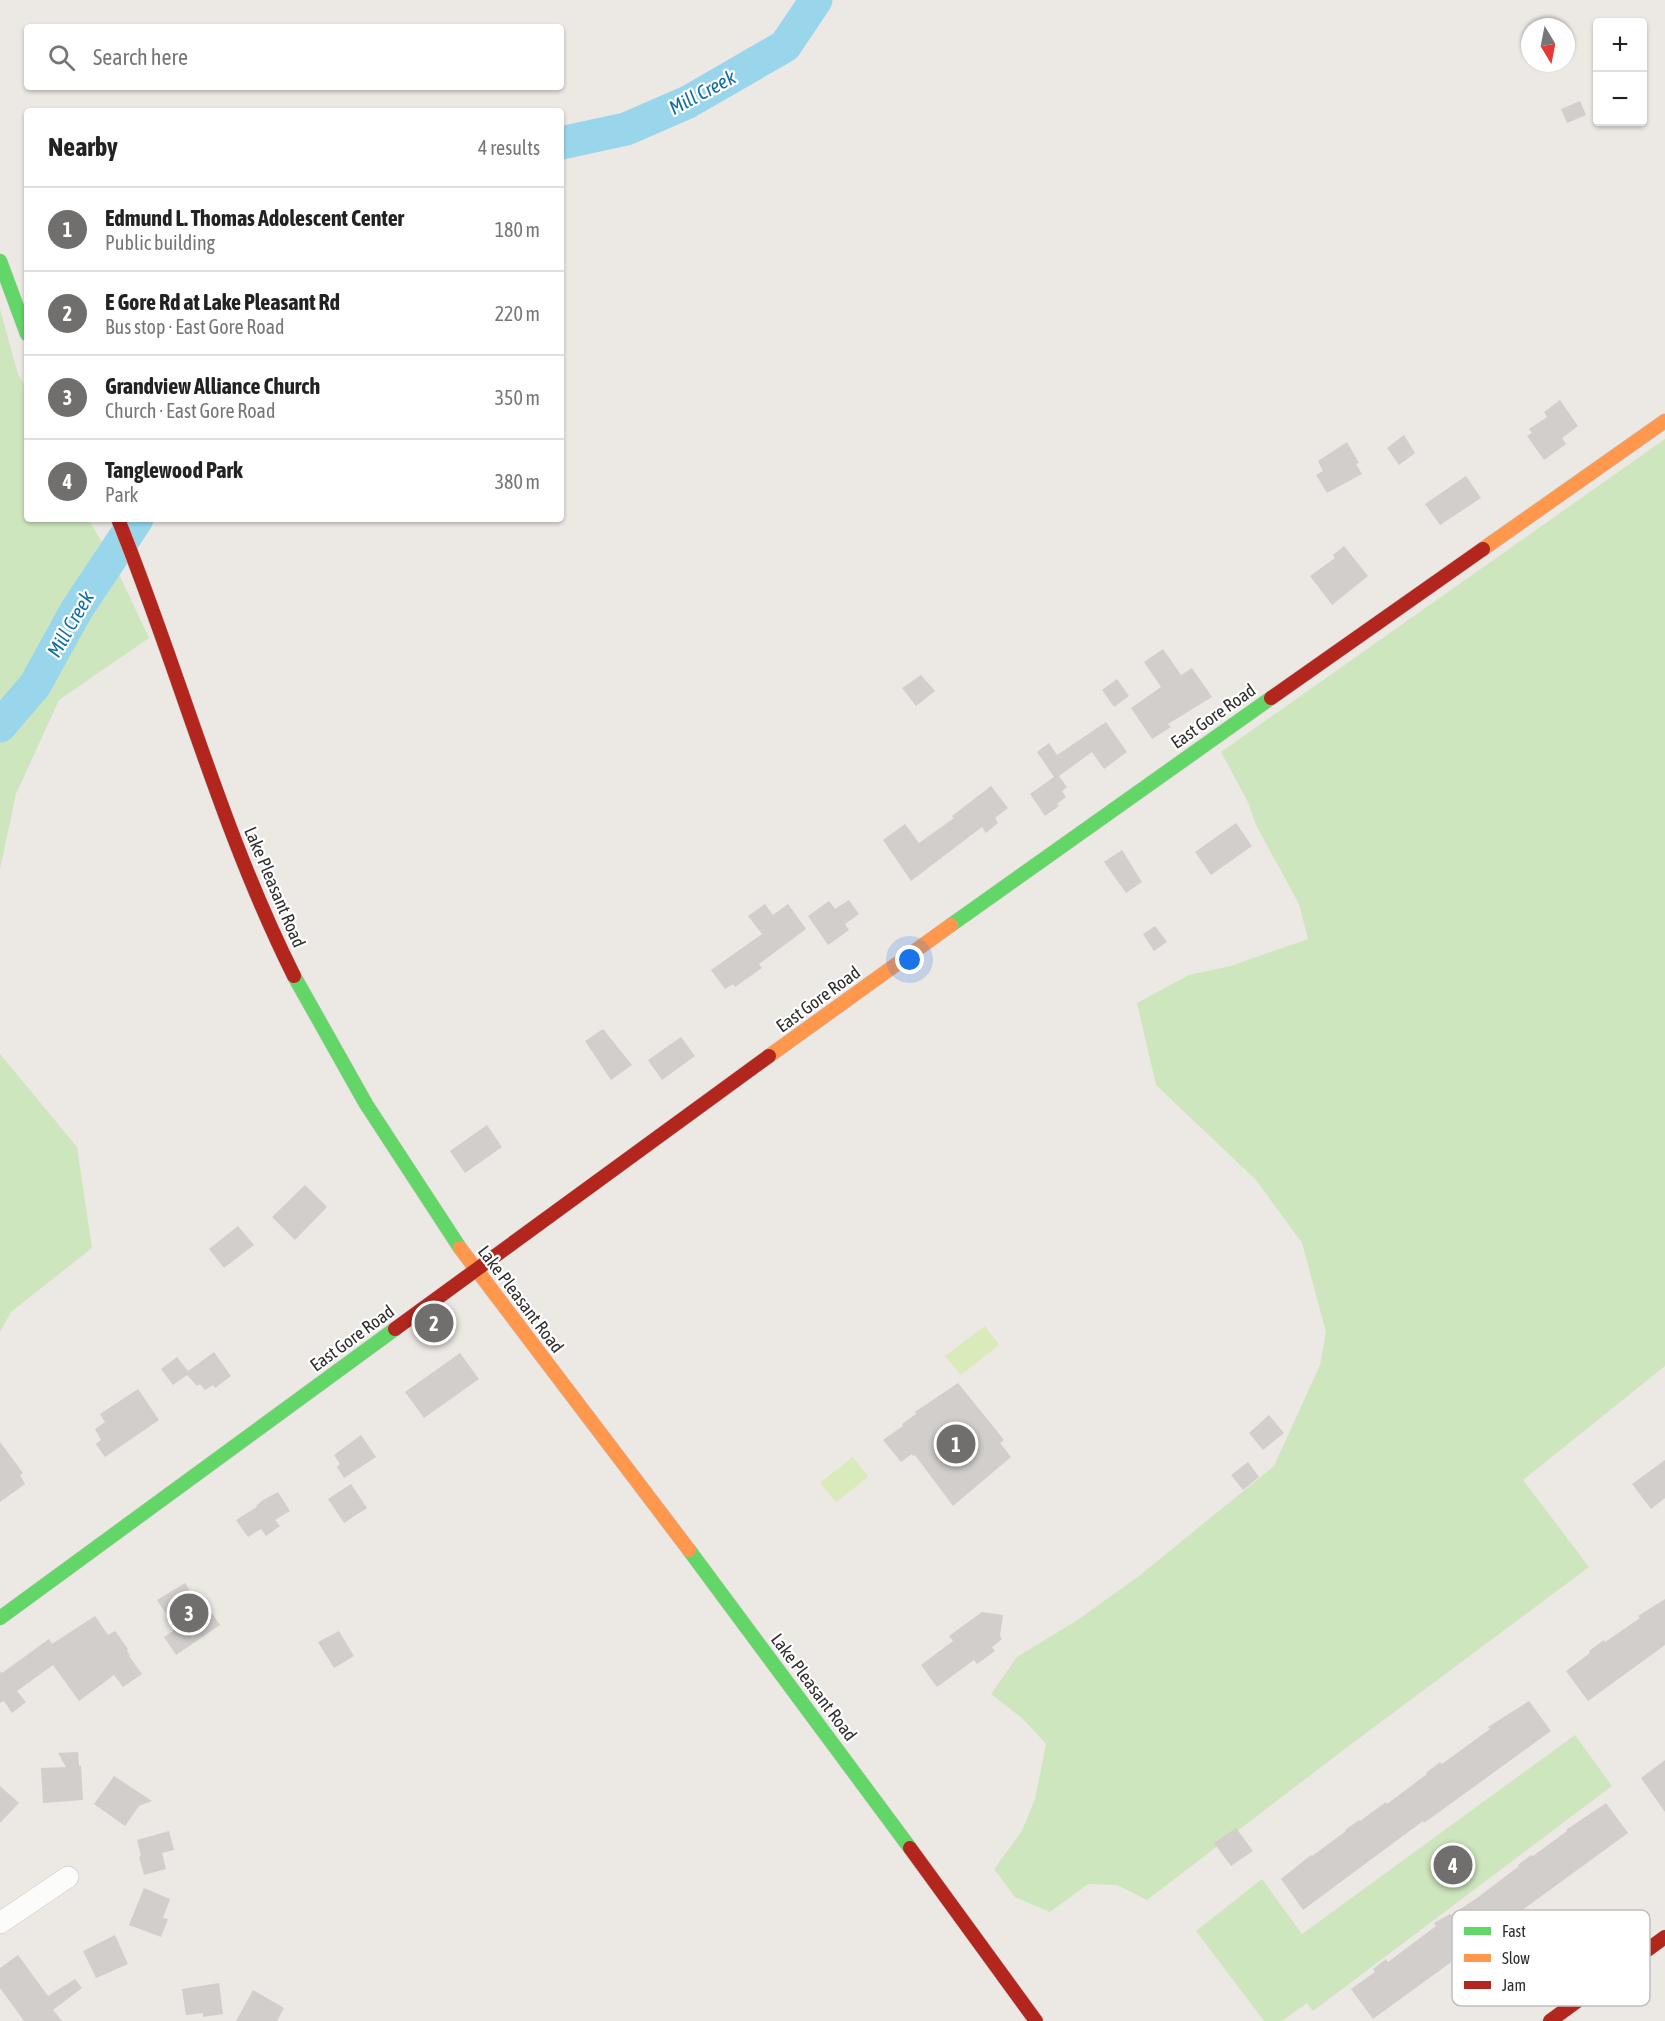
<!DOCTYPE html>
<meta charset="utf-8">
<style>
body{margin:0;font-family:"Asap Condensed",sans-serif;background:#f6f6f6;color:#222}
.controls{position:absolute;right:18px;top:18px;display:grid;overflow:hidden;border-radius:6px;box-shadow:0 2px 4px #0004}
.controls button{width:54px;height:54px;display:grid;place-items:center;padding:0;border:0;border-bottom:2px solid #e0e0e0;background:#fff;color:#222;font:30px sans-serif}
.compass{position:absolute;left:1521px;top:18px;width:54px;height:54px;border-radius:50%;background:#fff;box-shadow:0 2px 4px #0004;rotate:170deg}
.you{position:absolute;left:910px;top:960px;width:21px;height:21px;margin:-15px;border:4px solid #fff;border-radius:50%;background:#1a73e8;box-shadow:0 0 0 9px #1a73e833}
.badge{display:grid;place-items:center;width:39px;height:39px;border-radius:50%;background:#706f6e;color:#fff;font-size:20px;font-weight:700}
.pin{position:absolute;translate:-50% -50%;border:3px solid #fff;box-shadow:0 2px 6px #0006}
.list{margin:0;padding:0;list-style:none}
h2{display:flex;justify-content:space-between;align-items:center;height:78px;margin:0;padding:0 24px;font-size:26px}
h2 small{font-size:20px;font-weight:400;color:#767676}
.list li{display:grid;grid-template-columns:39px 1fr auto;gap:18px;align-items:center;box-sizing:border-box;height:84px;padding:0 24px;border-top:2px solid #e0e0e0}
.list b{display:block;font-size:22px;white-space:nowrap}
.list p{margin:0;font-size:20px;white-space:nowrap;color:#767676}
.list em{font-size:20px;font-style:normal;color:#767676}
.icon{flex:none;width:33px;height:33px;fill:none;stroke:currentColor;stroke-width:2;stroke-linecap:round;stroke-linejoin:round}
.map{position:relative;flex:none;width:1665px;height:2021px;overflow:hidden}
.search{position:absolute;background:#fff;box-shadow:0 2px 4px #0004;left:24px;top:24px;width:540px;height:66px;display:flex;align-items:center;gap:15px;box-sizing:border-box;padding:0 21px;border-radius:6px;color:#767676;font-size:22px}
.panel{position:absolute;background:#fff;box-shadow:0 2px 4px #0004;left:24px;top:108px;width:540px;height:414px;border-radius:6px}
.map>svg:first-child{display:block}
</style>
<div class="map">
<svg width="1665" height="2021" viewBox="0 0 1665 2021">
<rect width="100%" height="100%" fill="#ece8e4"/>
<!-- green -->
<path fill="#cee6be" d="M0,309l18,65 9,16v129h61l23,38 38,81 -90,62 -43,94 -16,75z
M1665,439v927l-142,114 66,87 -243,181 -199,152 -30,-15 -29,-1 -38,28 -35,-15 -21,-28 28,-38 13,-32 11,-55 -23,-25 -32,-25 26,-37 59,-36 63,-45 135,-110 46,-101 6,-33 -24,-89 -46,-63 -100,-95 -19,-82 52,-28 42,-9 77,-27 -9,-35 -43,-79 -8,-23 -27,-50z
M0,1054l77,93 15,101 -81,64 -11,20z
M1575,1735l37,51 -299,225 -6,-8 -25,18h-18l-68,-90 66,-52 40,55z"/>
<!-- pitch -->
<path fill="#d9eabb" d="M985,1326l14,19 -38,30 -16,-19z
M853,1457l15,20 -32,25 -16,-19z"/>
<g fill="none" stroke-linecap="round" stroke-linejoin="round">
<!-- river -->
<path stroke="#99d6ec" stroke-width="33" d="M561,143l65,-14 62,-27 97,-56 31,-46
M0,726l35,-41 42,-76 60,-90"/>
</g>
<!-- building -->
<path fill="#d1cecb" d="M1580,101l6,14 -19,8 -6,-14z
M1560,400l18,26 -16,12 4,6 -22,16 -17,-24 5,-3 -3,-4 18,-12 -3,-5z
M1404,435l11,18 -16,12 -12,-17z
M1347,442l12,21 -3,1 6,10 -35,19 -11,-18 7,-4 -5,-10z
M1466,476l15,22 -41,27 -15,-21z
M1344,546l24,30 -36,29 -22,-29 25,-18 -2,-3z
M1163,649l18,26 11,-7 20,29 -44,27 3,3 -19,12 -21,-31 30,-21 -17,-25z
M921,675l14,16 -19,15 -14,-18z
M1117,679l12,17 -15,11 -12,-17z
M1106,722l21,30 -23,17 -12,-17 -33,24 8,11 -5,4 4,6 -9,7 2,2 -14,10 -15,-22 24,-17 -17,-25 12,-9 8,12z
M991,786l17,22 -13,10 3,5 -12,10 -4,-6 -71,54 -28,-41 22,-16 14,19 35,-25 -2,-2z
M1236,823l16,23 -41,29 -16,-23z
M1122,850l20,32 -16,11 -22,-31z
M849,900l10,14 -14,10 4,6 -21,15 -20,-29 21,-15 6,8z
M765,904l8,11 15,-11 18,25 -47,35 3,4 -27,19 -2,-3 -8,5 -14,-19 51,-36 -14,-18z
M1155,926l12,16 -13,9 -11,-17z
M603,1029l29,36 -21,15 -26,-39z
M681,1037l14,19 -33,24 -14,-20z
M487,1125l15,22 -37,26 -15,-22z
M305,1185l22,22 -32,33 -23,-23z
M238,1226l16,19 -30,23 -15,-19z
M214,1352l17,24 -16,12 -2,-3 -8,5 -5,-6 -3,2 -10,-11 -14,10 -12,-16 16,-12 11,14z
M460,1353l19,26 -55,39 -19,-26z
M958,1383l46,57 -4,3 11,14 -58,49 -38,-51 -2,1 -1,-2 -11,8 -18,-22 20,-14 -1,-2 14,-10 -1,-2z
M138,1389l21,31 -54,37 -9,-13 5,-4 -6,-11 10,-7 -5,-8z
M1269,1415l15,18 -21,17 -14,-17z
M361,1435l15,22 -32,21 -7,-11 3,-3 -6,-9z
M0,1442l23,31 -3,2 5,9 -25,18z
M1665,1460v38l-14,11 -19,-25z
M1248,1462l11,15 -16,13 -12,-15z
M351,1484l16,24 -23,15 -16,-24z
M278,1492l12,19 -15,9 5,6 -14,10 -5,-7 -13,8 -12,-17 21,-13 -1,-1 7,-6z
M185,1583l15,23 5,-3 15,22 -44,30 -12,-18 12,-8 -19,-29z
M1665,1599v46l-77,56 -22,-30 24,-18 -1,-2 15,-11 1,2 35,-24 -2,-2z
M982,1612l21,3 -3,21 2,3 -10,8 3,4 -18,13 -3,-4 -37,27 -16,-22 32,-24 -4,-5z
M95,1616l13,19 7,-4 13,18 -1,2 3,4 -1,1 13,18 -19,13 -9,-12 -35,26 -26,-36 -36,26 9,11 -14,11 -8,-12 -4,2v-32l2,2 47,-34 3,5z
M339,1631l15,25 -20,12 -16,-26z
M1529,1701l22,30 -127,92 -1,-2 -120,89 -22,-31 30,-24 1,1 34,-25 -1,-1 14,-10 1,1 26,-19 1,2 40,-30 -1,-1 14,-11 2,2 48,-35 -2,-2z
M78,1752l1,14h2l2,34 -40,3 -2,-35 25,-1 -8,-14z
M1665,1760v52l-24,-34z
M114,1776l38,25 -13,5 -14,20 -31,-22z
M0,1786l19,17 -19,20z
M1606,1803l22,30 -255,186 -22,-30 24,-17 -2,-3 13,-10 2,3 48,-36 -2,-3 16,-9 1,1 26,-17 42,-32 -1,-1 13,-10 2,1 34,-25 -1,-1z
M1236,1828l17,23 -22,15 -17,-23z
M169,1831l5,19 -12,3 4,16 -22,6 -5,-18 2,-1 -4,-16z
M144,1888l26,11 -7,19 5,1 -7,18 -32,-12z
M115,1935l13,29 -32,14 -13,-27z
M18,1955l30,41 27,-17 7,9 -29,22 9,11h-38l-24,-33v-20z
M219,1983l4,31 -20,3v-4l-17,2 -4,-26z
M253,1990l31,18 -7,13h-41z"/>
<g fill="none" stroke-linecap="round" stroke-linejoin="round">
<!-- street casing -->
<g stroke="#c5c4c5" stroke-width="22">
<path id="street" d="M0,1923l68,-46"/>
</g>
<!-- fast casing -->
<g stroke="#c5c4c5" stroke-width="15">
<path id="fast" d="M0,261l27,73
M951,925l320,-227
M294,976l72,128 94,144
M689,1550l221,298
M0,1618l395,-289"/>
</g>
<!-- slow casing -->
<g stroke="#c5c4c5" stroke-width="15">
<path id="slow" d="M1483,549l182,-128
M769,1056l182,-131
M460,1248l229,302"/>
</g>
<!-- jam casing -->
<g stroke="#c5c4c5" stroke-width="15">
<path id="jam" d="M118,519c61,151 103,311 176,457
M1271,698l212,-149
M395,1329l374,-273
M910,1848l126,173
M1550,2021l115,-84"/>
</g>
<!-- street -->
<use href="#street" stroke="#fcfcfb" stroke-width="21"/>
<!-- fast -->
<use href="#fast" stroke="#63d668" stroke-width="14"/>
<!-- slow -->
<use href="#slow" stroke="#ff974d" stroke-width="14"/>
<!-- jam -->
<use href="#jam" stroke="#b3261e" stroke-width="14"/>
</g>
<g text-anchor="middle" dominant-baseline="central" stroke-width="4.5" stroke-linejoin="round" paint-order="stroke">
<!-- street labels -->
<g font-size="18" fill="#2e2e2e" stroke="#fff">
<text transform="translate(1213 716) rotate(-35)">East Gore Road</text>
<text transform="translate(275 887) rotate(67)">Lake Pleasant Road</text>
<text transform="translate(818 999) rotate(-36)">East Gore Road</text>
<text transform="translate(521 1299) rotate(53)">Lake Pleasant Road</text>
<text transform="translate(352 1338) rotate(-36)">East Gore Road</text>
<text transform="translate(814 1687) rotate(53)">Lake Pleasant Road</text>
</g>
<!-- water labels -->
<g font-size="20" font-style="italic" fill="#0d6fa3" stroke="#fff">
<text transform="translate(702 92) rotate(-28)">Mill Creek</text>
<text transform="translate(70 624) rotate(-60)">Mill Creek</text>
</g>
</g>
<!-- legend -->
<rect x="1452" y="1910" width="198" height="96" rx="9" fill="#fff" stroke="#c0c0c0" stroke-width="1.5"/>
<rect x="1464" y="1927" width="27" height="8" fill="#63d668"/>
<rect x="1464" y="1954" width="27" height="8" fill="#ff974d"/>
<rect x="1464" y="1981" width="27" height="8" fill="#b3261e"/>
<g font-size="16" fill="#2e2e2e">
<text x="1502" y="1937">Fast</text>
<text x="1502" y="1964">Slow</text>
<text x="1502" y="1991">Jam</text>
</g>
</svg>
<div class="controls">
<button>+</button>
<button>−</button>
</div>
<svg class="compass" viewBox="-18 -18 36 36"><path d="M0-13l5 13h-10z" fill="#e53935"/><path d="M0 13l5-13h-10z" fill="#767676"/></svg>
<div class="you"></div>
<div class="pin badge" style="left:956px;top:1444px">1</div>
<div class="pin badge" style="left:434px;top:1323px">2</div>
<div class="pin badge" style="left:189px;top:1613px">3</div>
<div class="pin badge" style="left:1453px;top:1865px">4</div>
<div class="search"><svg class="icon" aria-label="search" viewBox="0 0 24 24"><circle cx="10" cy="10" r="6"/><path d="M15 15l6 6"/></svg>Search here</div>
<section class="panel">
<h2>Nearby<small>4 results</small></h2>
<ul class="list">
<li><span class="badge">1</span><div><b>Edmund L. Thomas Adolescent Center</b><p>Public building</p></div><em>180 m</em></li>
<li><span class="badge">2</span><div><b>E Gore Rd at Lake Pleasant Rd</b><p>Bus stop · East Gore Road</p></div><em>220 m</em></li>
<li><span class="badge">3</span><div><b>Grandview Alliance Church</b><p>Church · East Gore Road</p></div><em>350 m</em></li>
<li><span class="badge">4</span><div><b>Tanglewood Park</b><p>Park</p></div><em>380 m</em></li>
</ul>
</section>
</div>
